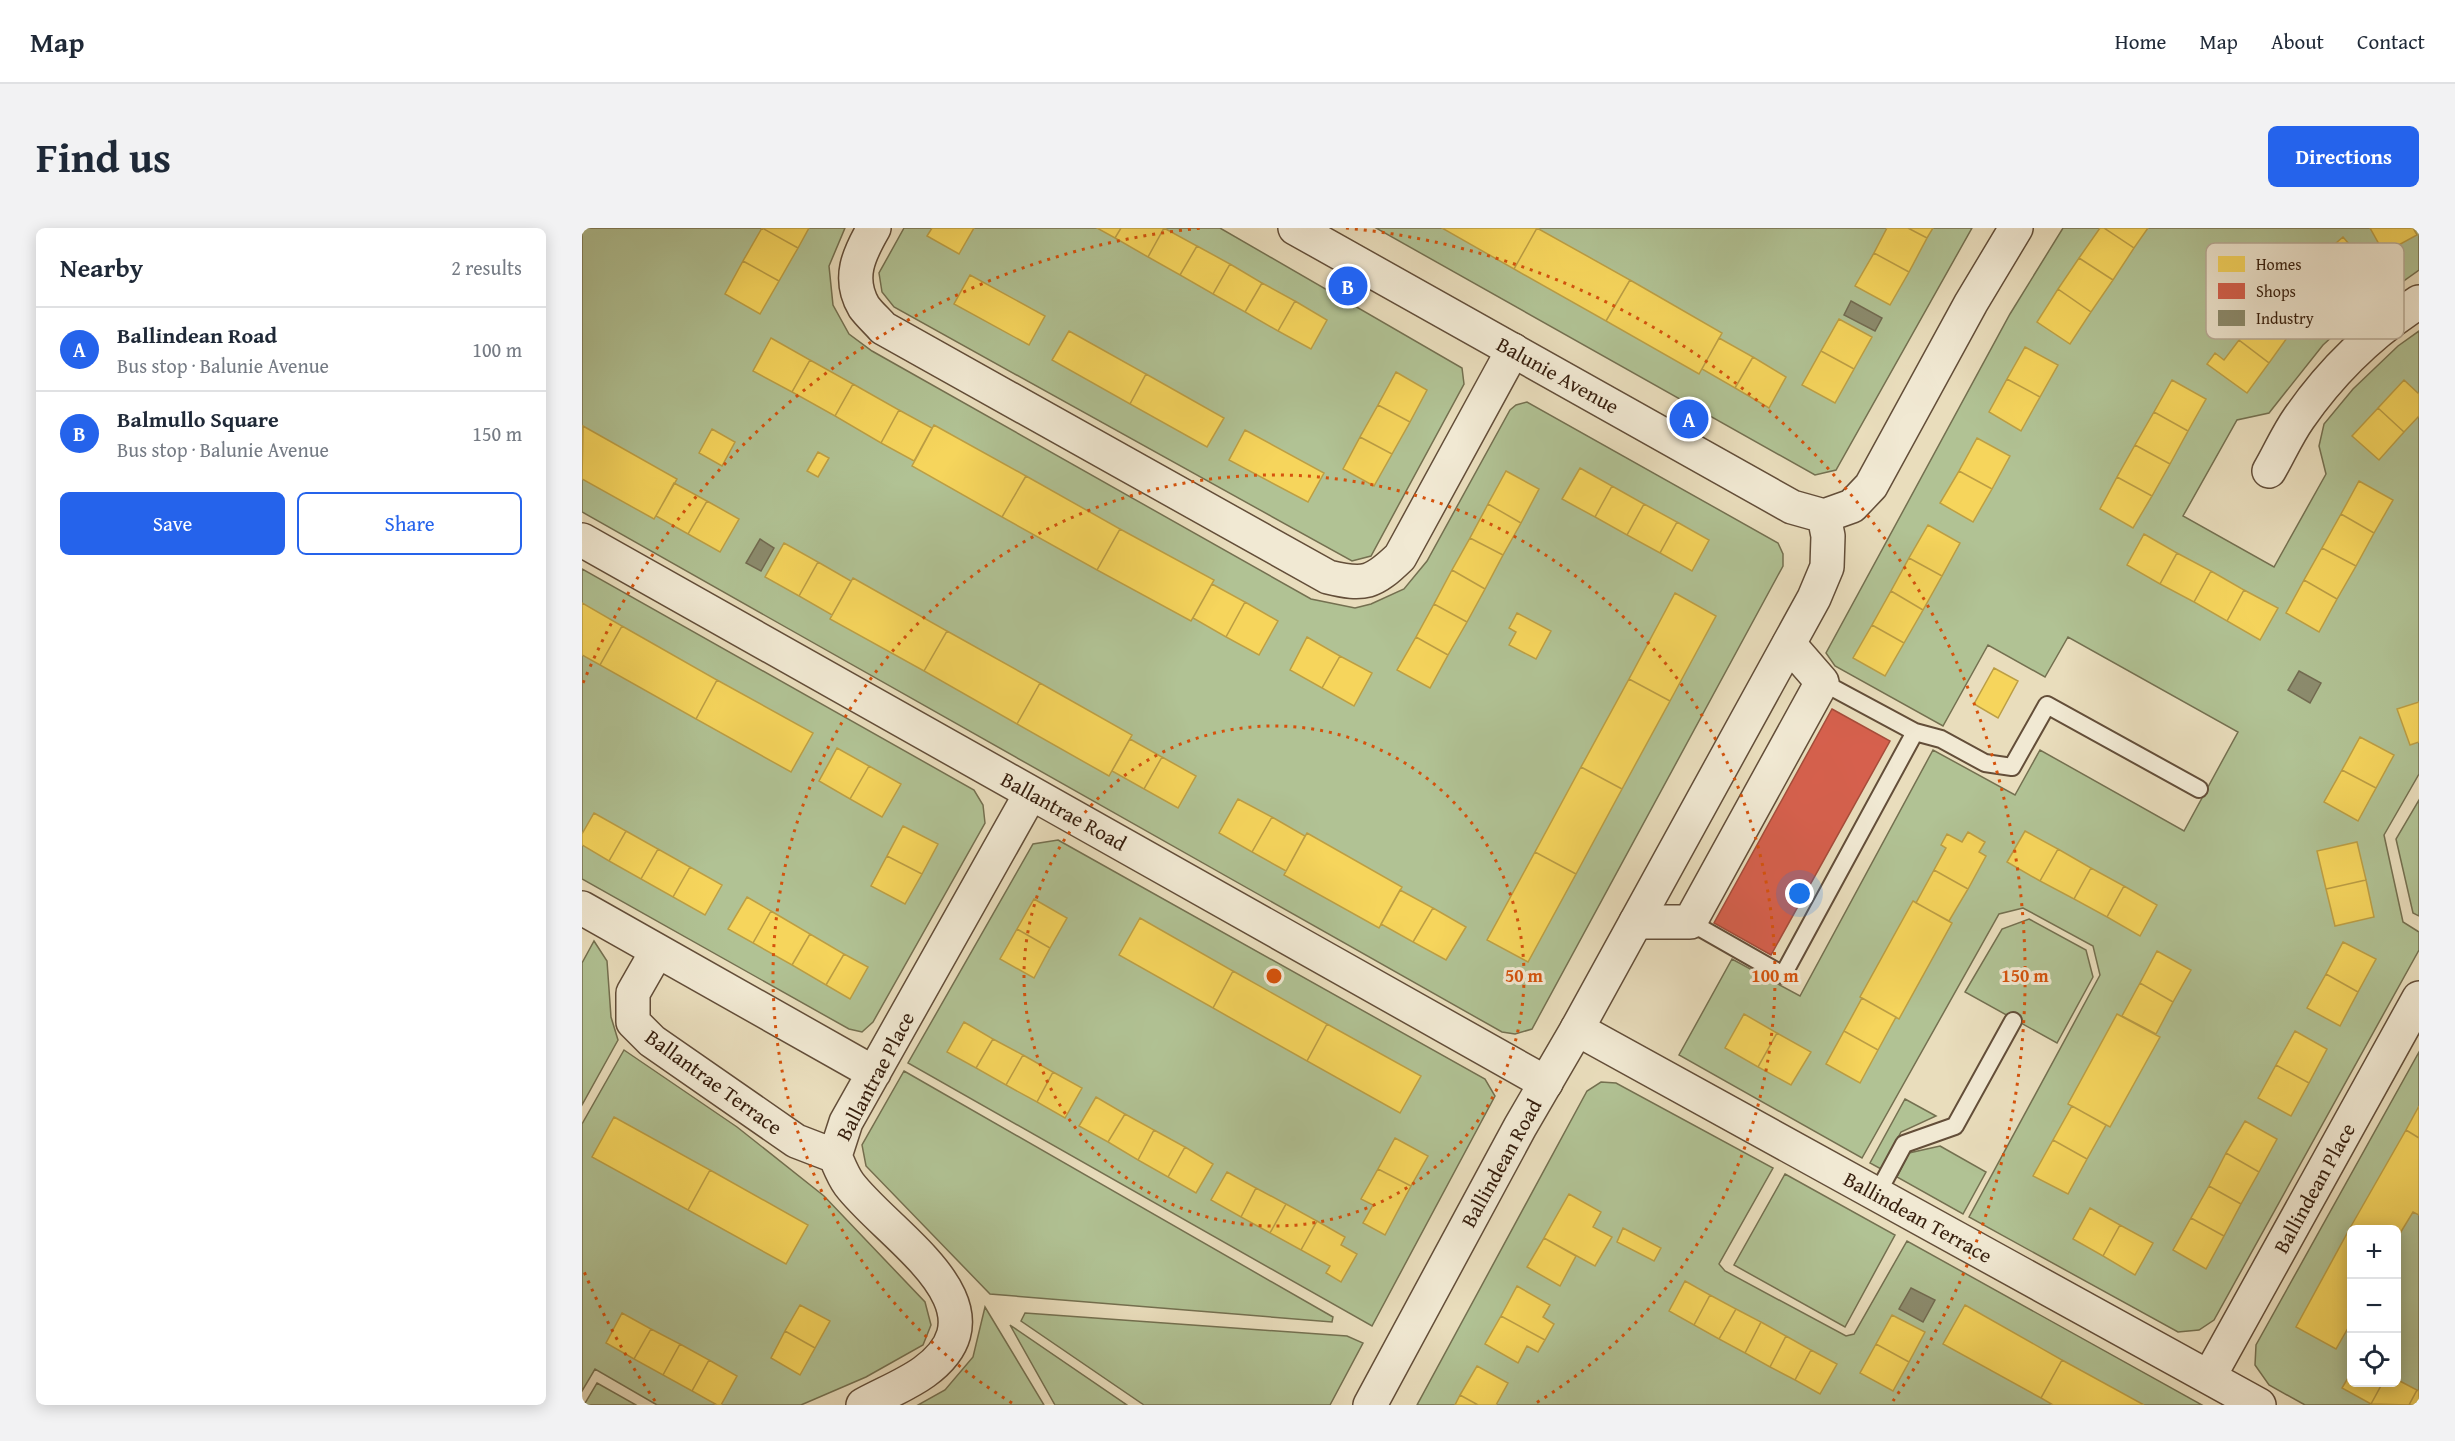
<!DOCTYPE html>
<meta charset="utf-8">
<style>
body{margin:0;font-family:"Gentium Book Plus",serif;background:#f2f2f3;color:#1f2937}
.controls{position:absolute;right:18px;bottom:18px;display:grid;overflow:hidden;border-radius:9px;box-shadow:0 3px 15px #0003}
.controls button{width:54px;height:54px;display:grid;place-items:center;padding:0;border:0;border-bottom:2px solid #e0e1e3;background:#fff;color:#1f2937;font:30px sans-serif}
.you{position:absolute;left:1218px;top:666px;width:21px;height:21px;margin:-15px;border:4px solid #fff;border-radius:50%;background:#1a73e8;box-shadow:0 0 0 9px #1a73e833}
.badge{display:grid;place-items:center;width:39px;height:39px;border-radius:50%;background:#2563eb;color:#fff;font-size:20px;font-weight:700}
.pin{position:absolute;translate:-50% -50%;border:3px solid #fff;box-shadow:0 2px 6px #0006}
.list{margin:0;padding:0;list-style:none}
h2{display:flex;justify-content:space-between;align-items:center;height:78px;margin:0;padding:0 24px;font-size:26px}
h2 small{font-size:20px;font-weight:400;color:#747a83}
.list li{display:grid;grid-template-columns:39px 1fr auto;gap:18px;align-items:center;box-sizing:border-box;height:84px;padding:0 24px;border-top:2px solid #e0e1e3}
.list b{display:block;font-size:22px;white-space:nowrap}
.list p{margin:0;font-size:20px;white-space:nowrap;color:#747a83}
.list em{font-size:20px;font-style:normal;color:#747a83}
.actions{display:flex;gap:12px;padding:18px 24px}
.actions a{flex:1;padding:14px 0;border:2px solid #2563eb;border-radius:9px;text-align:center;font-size:21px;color:#2563eb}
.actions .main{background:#2563eb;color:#fff}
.icon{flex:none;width:33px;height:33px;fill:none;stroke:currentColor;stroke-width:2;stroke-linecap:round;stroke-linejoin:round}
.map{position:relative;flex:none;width:1837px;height:1177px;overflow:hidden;border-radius:9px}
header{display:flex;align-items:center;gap:36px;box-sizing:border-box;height:84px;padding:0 30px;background:#fff;border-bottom:2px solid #e0e1e3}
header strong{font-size:28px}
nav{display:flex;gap:33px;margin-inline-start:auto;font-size:21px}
.intro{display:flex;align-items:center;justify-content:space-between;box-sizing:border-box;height:144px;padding:0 36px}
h1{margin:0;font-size:42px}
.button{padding:15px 27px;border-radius:9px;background:#2563eb;color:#fff;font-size:21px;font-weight:700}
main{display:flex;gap:36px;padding:0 36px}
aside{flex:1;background:#fff;border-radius:9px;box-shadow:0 3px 15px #0003}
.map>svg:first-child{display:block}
</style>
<header>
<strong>Map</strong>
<nav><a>Home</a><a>Map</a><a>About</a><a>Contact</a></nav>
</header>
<div class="intro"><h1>Find us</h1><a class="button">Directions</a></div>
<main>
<aside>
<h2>Nearby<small>2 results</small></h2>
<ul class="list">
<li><span class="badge">A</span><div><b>Ballindean Road</b><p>Bus stop · Balunie Avenue</p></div><em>100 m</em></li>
<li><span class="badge">B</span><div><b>Balmullo Square</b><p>Bus stop · Balunie Avenue</p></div><em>150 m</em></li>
</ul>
<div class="actions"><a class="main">Save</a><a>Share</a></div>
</aside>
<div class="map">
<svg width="1837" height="1177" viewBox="0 0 1837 1177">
<rect width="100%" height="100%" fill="#e9ddbc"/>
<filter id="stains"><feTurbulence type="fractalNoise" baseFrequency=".00333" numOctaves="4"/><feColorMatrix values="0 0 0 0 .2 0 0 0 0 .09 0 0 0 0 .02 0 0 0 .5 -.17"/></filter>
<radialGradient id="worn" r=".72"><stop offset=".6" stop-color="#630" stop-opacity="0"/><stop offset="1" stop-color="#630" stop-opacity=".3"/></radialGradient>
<!-- green -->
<path fill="#b1c294" stroke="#747050" stroke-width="1.5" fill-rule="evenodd" d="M0,0h263l-16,38 4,39 16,29 23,17 439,248 44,9 16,-4 33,-15 23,-28 83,-151 6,-5 11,-3 251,141 5,11v12l-251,463 -17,5 -13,-2 -920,-520z
M322,0h316l242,140 2,16 -93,172 -19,5 -458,-254 -12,-15 -3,-19z
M794,0h596l-136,242 -21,5z
M1481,0h356v42l-63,45 -33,30 -54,68 -32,7 -54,96 91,51 52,-93 -7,-28 5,-22 29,-35 45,-43 21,-15v443l-35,61 19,87 16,10v18l-205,370 -15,10 -21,2 -209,-115 131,-242 -7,-29 -70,-38 -24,6 -137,244 -183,-103 53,-96 68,37 133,-246 82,45 25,-45 144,81 54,-99 -170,-95 -23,40 -57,-32 -45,81 -108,-60 -9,-13 184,-339z
M0,341l392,221 9,15 2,18 -112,199 -11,10 -13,-3 -267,-150z
M1837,572v116l-6,-3 -17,-74z
M476,612l427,239 10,17 -123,230 -464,-263 125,-219z
M1447,691l57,31 7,27 -36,66 -92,-51 37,-63z
M12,713l13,20 4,56 7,23 -36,65v-142z
M42,822l113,77 87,69 101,106 6,23 -8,20 -57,32 -65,28h-144l-62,-36 -13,22v-267z
M1837,824v353h-114l-36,-20 -14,-20 1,-20zM1770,1002h44v152h-44z
M322,843l429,246 -1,5 -342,-28 -124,-128 -4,-21z
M1019,854l15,1 157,85 -54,96 6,7 121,65 8,-2 53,-93 295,164h-785l170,-314z
M1323,871l31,17 -35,16 -20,37 -11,-6z
M1358,918l46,26 -23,42 -66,-37 12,-24z
M1203,946l110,61 -50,92 -111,-62z
M403,1079l59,98h-126l27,-15 28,-33z
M443,1085l322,23 16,7 -33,62h-186l-123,-84z
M428,1097l117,80h-72z
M15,1155l39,22h-52z"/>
<!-- homes -->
<path fill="#f6d55c" stroke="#bc9e44" stroke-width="1.5" d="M180,0h47l-11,20z
M180,0l36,20 -19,33 -36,-20z
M350,0h42l-15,26 -32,-18z
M515,0h24l-6,10z
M539,0h43l-16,29 -33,-19z
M582,0l33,18 -17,29 -32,-18z
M860,0h95l-23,41z
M955,0l93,52 -24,41 -92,-52z
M1305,0h21l19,10 -18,34 -35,-19z
M1326,0h25l-6,10z
M1518,0h4l30,20 -21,32 -34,-22z
M1522,0h44l-14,20z
M1788,0h43l4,7 -33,18z
M1761,9l24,28 -31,26 -23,-28z
M615,18l33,18 -17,30 -33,-19z
M1292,25l35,19 -19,33 -35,-19z
M1497,30l34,22 -22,32 -33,-23z
M161,33l36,20 -19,33 -35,-20z
M648,36l32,19 -17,29 -32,-18z
M388,47l75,41 -16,29 -75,-41z
M1048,52l92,53 -23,41 -93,-53z
M680,55l33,18 -17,30 -33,-19z
M1476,61l33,23 -21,32 -33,-22z
M713,73l32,19 -16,29 -33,-18z
M1679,81l31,22 -23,32 -30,-23z
M1257,91l33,18 -18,32 -33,-18z
M487,103l77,43 -16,30 -78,-44z
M189,110l39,22 -18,32 -39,-21z
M1137,110l34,19 -18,31 -33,-19z
M1657,112l30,23 -22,30 -40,-29 8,-11 9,7z
M1443,119l33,18 -18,32 -33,-18z
M1239,123l33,18 -19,34 -33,-18z
M1171,129l33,20 -17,31 -34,-20z
M228,132l43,24 -18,32 -43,-24z
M814,144l31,18 -17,32 -32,-17z
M564,146l78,44 -17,29 -77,-43z
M1425,151l33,18 -19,34 -32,-19z
M1590,152l34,19 -18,32 -34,-19z
M1822,152l15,14v22l-15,16 -26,-24z
M271,156l46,26 -18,33 -46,-27z
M796,177l32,17 -18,32 -32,-17z
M1796,180l26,24 -25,28 -27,-24z
M317,182l33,18 -18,33 -33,-18z
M1572,184l34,19 -18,33 -35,-19z
M352,197l92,51 -24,41 -90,-51z
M1,198l94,53 -23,40 -72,-40z
M130,201l23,13 -13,24 -23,-13z
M663,202l79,43 -16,29 -79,-42z
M778,209l32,17 -18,32 -31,-17z
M1395,210l33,18 -18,33 -33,-18z
M1553,217l35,19 -18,32 -35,-19z
M236,224l11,6 -11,19 -11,-6z
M998,240l32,18 -17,31 -33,-18z
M924,243l33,18 -18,34 -33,-19z
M1377,243l33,18 -19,33 -33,-19z
M444,248l94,53 -23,41 -95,-53z
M1535,249l35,19 -19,32 -33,-19z
M1777,253l34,19 -19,33 -33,-19z
M92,255l33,18 -19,33 -32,-18z
M1030,258l32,18 -17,31 -32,-18z
M125,273l32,18 -19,33 -32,-18z
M906,276l33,19 -18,32 -33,-17z
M1062,276l33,18 -17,31 -33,-18z
M1759,286l33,19 -18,33 -34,-18z
M1095,294l32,18 -17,31 -32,-18z
M1346,297l32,18 -18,33 -33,-18z
M538,301l94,51 -23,41 -94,-51z
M1562,306l33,19 -17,31 -33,-19z
M888,310l33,17 -18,34 -33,-19z
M202,315l34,19 -19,34 -34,-19z
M1740,320l34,18 -19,33 -33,-19z
M1595,325l34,18 -17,31 -34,-18z
M1327,330l33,18 -19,34 -32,-19z
M236,334l33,19 -19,34 -33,-19z
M870,342l33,19 -18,33 -33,-18z
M1629,343l33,19 -17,31 -33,-19z
M271,350l94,53 -23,40 -94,-52z
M1722,352l33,19 -18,33 -33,-19z
M630,356l33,18 -19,35 -33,-19z
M1662,362l34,18 -18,32 -33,-19z
M1309,363l32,19 -19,33 -32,-18z
M1093,365l41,23 -46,85 -41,-22z
M663,374l33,19 -19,34 -33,-18z
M0,375l40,23 -22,39 -18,-10z
M852,376l33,18 -19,33 -32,-18z
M935,385l34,18 -15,28 -27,-14 7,-13 -7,-4z
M1290,397l32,18 -19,33 -32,-18z
M40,398l95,54 -21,39 -96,-54z
M365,403l93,52 -23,41 -93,-53z
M725,409l33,19 -18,32 -32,-18z
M834,409l32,18 -18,33 -33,-18z
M758,428l32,17 -18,33 -32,-18z
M1412,440l24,13 -20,37 -24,-14z
M1047,451l41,22 -48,88 -41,-22z
M135,452l96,53 -22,39 -95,-53z
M458,455l92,52 -23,41 -92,-52z
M1837,474v40l-9,3 -13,-36z
M1778,509l34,18 -18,33 -34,-18z
M548,511l32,18 -18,32 -32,-18z
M255,520l32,18 -19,33 -31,-18z
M580,529l34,19 -18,32 -34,-19z
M287,538l32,18 -19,33 -32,-18z
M999,539l41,22 -46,85 -41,-22z
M1760,542l34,18 -18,33 -34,-19z
M656,571l34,18 -20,35 -33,-19z
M12,585l32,18 -17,30 -27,-16v-11z
M690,589l33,19 -19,35 -34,-19z
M321,598l35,18 -16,30 -35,-18z
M44,603l32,18 -17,30 -32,-18z
M1443,603l33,18 -18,32 -33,-19z
M1386,604l17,10 -6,10 7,4 -18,33 -34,-19 12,-22 -5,-3 6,-11 15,8z
M725,605l95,54 -23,41 -95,-53z
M1775,614l9,38 -40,9 -9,-38z
M76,621l32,18 -17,30 -32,-18z
M1476,621l33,19 -17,31 -34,-18z
M953,624l41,22 -48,88 -41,-22z
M305,628l35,18 -17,30 -34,-18z
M108,639l32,18 -17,30 -32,-18z
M1509,640l33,18 -17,31 -33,-18z
M1352,642l34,19 -19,32 -33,-18z
M1784,652l8,37 -39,9 -9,-37z
M1542,658l33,19 -17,31 -33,-19z
M818,662l33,18 -20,34 -32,-18z
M165,669l24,14 -18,32 -25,-14z
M452,671l33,19 -17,30 -33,-19z
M1331,673l39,22 -53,96 -39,-22z
M851,680l33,19 -20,33 -33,-18z
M189,683l39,23 -18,31 -39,-22z
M558,690l93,53 -20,37 -94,-53z
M435,701l33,19 -16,30 -34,-19z
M228,706l34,20 -18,31 -34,-20z
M1761,714l33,17 -18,33 -32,-18z
M1575,723l34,19 -18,32 -33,-19z
M262,726l24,13 -18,32 -24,-14z
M651,743l94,53 -20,37 -94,-53z
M1744,746l32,18 -18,34 -33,-18z
M1558,755l33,19 -17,32 -34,-18z
M1280,770l34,19 -18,33 -34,-19z
M1162,786l33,19 -19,34 -33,-19z
M1535,786l43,23 -50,90 -42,-23z
M382,794l29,17 -17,29 -29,-16z
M745,796l94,52 -21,37 -93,-52z
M1262,803l34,19 -18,33 -34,-19z
M1713,803l32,18 -18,34 -33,-18z
M1195,805l34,19 -20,33 -33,-18z
M411,811l30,16 -17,30 -30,-17z
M441,827l30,17 -16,30 -31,-17z
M1694,837l33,18 -18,33 -33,-18z
M471,844l29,16 -17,30 -28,-16z
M514,869l29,17 -17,28 -29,-16z
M1490,878l34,19 -19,34 -34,-19z
M1837,878v32l-13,-8z
M543,886l29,16 -16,30 -30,-18z
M32,889l96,53 -22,40 -96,-53z
M1663,893l32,18 -18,33 -33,-19z
M572,902l31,17 -17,30 -30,-17z
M1824,902l13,8v77l-6,-3 -17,28v-10h-44l-2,-2z
M813,910l33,18 -17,30 -33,-17z
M1471,912l34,19 -19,35 -35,-18z
M603,919l28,17 -17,29 -28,-16z
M1644,925l33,19 -18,32 -32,-18z
M796,941l33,17 -26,49 -22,-12 10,-18 -12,-6z
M128,942l98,55 -22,39 -98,-54z
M645,944l29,16 -15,29 -30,-17z
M1627,958l32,18 -17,32 -33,-18z
M674,960l30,16 -16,29 -29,-16z
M987,966l32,18 -8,15 19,10 -17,29 -51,-28z
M704,976l31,17 -16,29 -31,-17z
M1508,980l30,17 -17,31 -30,-17z
M1609,990l33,18 -18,33 -33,-19z
M735,993l28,16 -4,8 16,9 -16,28 -15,-9 4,-7 -29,-16z
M1538,997l33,18 -18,32 -32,-19z
M1041,1000l38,20 -7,13 -37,-19z
M1768,1000l2,2v91l-16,28 -40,-22z
M962,1010l32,18 -16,30 -33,-19z
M1103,1053l25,14 -16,30 -25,-14z
M935,1058l33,19 -7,12 11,7 -9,16 -44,-24z
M1128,1067l26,14 -17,30 -25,-14z
M218,1077l30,16 -15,27 -30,-17z
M1383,1077l97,55 -21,38 -98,-54z
M1154,1081l25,13 -16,31 -26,-14z
M40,1085l29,16 -17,30 -28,-16z
M1310,1087l33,17 -16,30 -33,-18z
M919,1088l44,24 -7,12 -11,-6 -9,17 -33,-19z
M1179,1094l25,14 -16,31 -25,-14z
M69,1101l29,15 -17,31 -29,-16z
M203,1103l30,17 -15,27 -29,-17z
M1204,1108l25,14 -16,30 -25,-13z
M98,1116l29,16 -17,31 -29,-16z
M1294,1116l33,18 -16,29 -33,-18z
M1229,1122l26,14 -17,30 -25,-14z
M127,1132l28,16 -16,29h-4l-25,-14z
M1480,1132l82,45h-91l-12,-7z
M895,1138l31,17 -12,22h-18l-18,-10z
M1770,1143v11h31l-12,22 -29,-16z
M1814,1151l21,11 -8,15 -38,-1 12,-22h13z
M1835,1162l2,1v14h-10z
M878,1167l18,10h-23z"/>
<!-- shops -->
<path fill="#d6604d" stroke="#a64c3a" stroke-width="1.5" d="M1250,481l58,32 -119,214 -57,-32z"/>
<!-- industry -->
<path fill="#8c8c6e" stroke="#726b51" stroke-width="1.5" d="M1269,73l31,17 -7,13 -31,-16z
M178,311l14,9 -13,23 -15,-8z
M1717,443l22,12 -11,20 -22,-13z
M1329,1060l24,12 -12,22 -24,-13z"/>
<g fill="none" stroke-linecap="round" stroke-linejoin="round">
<!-- service casing -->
<g stroke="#634e39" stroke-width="20">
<path id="service" d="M1240,454l93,50 26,7 44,24 27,4 35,-62 152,84
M1108,694l93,53 132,-243
M1295,966l27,-50 51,-18 58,-105"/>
</g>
<!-- minor casing -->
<g stroke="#634e39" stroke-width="36">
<path id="minor" d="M292,0c-15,26 -27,50 -10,79 5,7 13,14 19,21l445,249c37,9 45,6 72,-20l113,-207
M1687,243c10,-17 18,-36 30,-53 32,-46 73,-86 120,-116
M0,312l964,543
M0,680l292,165
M1054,694h54l132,-240 -33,-38
M75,723l-24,42v29l19,19 144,100 39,15
M995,801l682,376
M1627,1149l210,-379
M281,1177c20,-11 43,-20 61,-33 89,-65 -36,-136 -75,-188 -6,-8 -10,-19 -14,-28l11,-34 185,-329"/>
</g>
<!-- tertiary casing -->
<g stroke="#634e39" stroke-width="36">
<path id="tertiary" d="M713,0l497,279 32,9
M1242,288l28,-10 19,-20 100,-183 45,-75
M788,1177l150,-278 57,-98 237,-431 13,-31 1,-31 -4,-20"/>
</g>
<!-- service -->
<use href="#service" stroke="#f1e9d3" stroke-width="16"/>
<!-- minor -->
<use href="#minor" stroke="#f1e9d3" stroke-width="33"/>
<!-- tertiary -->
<use href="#tertiary" stroke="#f1e9d3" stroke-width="33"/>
</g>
<!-- distance rings -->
<g fill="none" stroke="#d6530c" stroke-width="3" stroke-dasharray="3 6">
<circle cx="692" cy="748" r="250"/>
<path d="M430 1175A501 501 0 1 1 954 1175"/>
<path d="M73 1173A751 751 0 0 1 1 1041M1 455A751 751 0 0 1 620 0M764 0A751 751 0 0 1 1311 1173"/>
</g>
<g text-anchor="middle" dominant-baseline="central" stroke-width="6" stroke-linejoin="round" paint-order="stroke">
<!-- street labels -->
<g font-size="21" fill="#361e0d" stroke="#f1e9d3">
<text transform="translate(976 147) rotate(29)">Balunie Avenue</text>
<text transform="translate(482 583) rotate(29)">Ballantrae Road</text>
<text transform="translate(293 848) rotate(-62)">Ballantrae Place</text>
<text transform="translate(132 854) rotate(36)">Ballantrae Terrace</text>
<text transform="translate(919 935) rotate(-61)">Ballindean Road</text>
<text transform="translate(1732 960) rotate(-61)">Ballindean Place</text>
<text transform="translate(1336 989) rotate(29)">Ballindean Terrace</text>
</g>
</g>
<!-- legend -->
<rect x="1624" y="15" width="198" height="96" rx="9" fill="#f1e9d3" stroke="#b9ac98" stroke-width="1.5"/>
<rect x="1636" y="28" width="27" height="16" fill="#f6d55c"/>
<rect x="1636" y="55" width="27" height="16" fill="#d6604d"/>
<rect x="1636" y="82" width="27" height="16" fill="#8c8c6e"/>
<g font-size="16" fill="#361e0d">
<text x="1674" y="42">Homes</text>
<text x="1674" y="69">Shops</text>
<text x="1674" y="96">Industry</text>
</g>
<circle cx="692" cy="748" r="9" fill="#d6530c" stroke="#f1e9d3" stroke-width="3"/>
<g font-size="18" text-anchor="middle" font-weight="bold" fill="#d6530c" stroke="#f1e9d3" stroke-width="6" stroke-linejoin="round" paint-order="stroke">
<text x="942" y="754">50 m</text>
<text x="1193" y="754">100 m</text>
<text x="1443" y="754">150 m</text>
</g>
<rect width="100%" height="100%" filter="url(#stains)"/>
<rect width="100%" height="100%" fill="url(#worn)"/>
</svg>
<div class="controls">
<button>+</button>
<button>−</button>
<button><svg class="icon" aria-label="locate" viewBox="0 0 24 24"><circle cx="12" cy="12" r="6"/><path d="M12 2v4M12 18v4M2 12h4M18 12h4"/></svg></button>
</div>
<div class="you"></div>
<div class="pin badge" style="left:1107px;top:191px">A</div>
<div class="pin badge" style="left:766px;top:58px">B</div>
</div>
</main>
